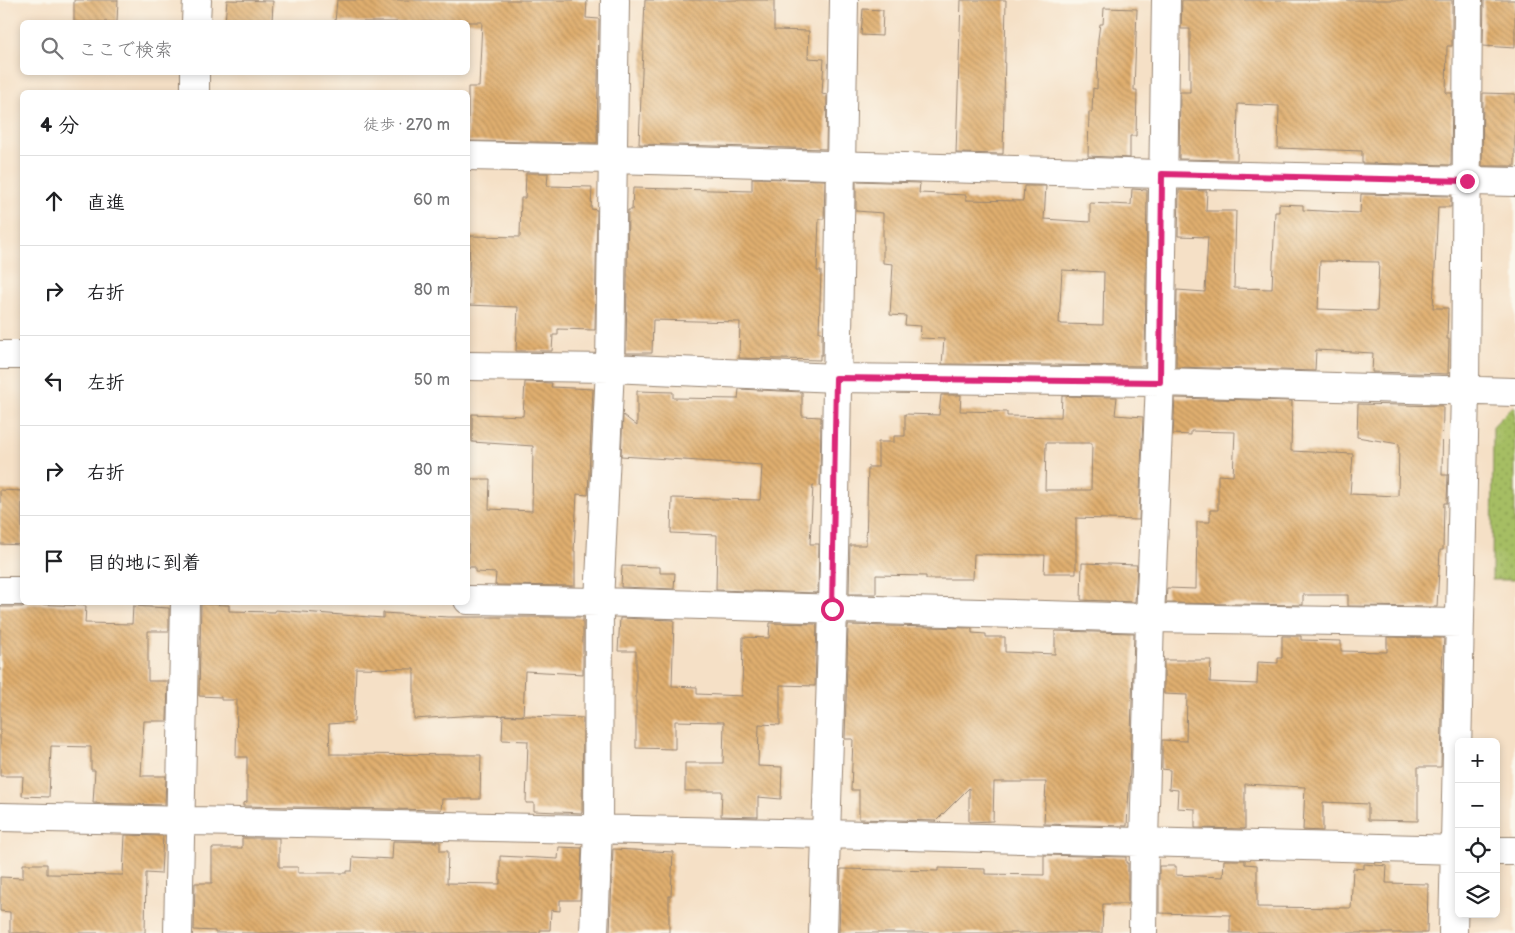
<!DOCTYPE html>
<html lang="ja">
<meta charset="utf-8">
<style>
body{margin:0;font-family:"Balsamiq Sans","Klee One",sans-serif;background:#f6f6f6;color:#202124}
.controls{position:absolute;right:15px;bottom:15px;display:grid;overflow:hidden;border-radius:8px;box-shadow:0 2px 8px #0003}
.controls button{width:45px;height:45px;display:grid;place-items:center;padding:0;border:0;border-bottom:1px solid #e0e0e0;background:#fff;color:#202124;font:25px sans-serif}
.stop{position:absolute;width:15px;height:15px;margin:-11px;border:4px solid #db2777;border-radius:50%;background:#fff}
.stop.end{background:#db2777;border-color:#fff;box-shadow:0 1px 5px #0008}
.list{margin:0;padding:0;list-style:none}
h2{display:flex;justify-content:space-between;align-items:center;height:65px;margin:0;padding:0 20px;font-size:21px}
h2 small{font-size:16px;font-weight:400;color:#757577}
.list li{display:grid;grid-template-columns:32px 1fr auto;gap:15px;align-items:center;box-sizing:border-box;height:90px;padding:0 20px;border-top:1px solid #e0e0e0}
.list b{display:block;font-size:19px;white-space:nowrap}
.list em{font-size:16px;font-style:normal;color:#757577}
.icon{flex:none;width:28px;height:28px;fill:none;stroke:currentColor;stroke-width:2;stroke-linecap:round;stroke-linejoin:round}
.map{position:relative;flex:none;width:1515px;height:933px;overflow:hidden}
.search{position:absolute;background:#fff;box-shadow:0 2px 8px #0003;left:20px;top:20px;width:450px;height:55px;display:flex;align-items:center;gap:12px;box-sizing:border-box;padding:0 18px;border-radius:8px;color:#757577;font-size:19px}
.panel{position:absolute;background:#fff;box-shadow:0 2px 8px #0003;left:20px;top:90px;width:450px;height:515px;border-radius:8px}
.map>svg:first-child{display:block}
</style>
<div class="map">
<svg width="1515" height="933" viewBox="0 0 1515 933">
<defs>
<pattern id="park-dots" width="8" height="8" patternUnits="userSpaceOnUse" patternTransform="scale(1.25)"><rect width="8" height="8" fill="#a6be63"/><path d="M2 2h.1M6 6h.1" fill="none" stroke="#889b51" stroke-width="1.8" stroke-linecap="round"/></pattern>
<pattern id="building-back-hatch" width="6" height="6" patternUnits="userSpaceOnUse" patternTransform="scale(1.25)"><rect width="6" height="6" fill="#e0af6f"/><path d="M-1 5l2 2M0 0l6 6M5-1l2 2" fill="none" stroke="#b78f5b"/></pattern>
</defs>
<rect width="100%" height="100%" fill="#fbf7ec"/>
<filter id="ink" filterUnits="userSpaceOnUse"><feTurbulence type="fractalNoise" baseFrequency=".02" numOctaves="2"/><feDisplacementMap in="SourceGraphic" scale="10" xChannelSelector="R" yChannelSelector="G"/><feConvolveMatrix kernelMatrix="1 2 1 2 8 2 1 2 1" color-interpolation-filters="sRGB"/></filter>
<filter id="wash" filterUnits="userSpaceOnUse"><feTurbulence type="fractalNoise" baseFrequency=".0096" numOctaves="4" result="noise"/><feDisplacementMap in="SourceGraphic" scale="20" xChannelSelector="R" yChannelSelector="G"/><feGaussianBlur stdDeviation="1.12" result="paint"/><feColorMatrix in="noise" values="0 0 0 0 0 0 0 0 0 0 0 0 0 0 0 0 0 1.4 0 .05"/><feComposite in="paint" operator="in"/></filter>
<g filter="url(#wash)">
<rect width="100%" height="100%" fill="#f5e0c6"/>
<!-- park -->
<path fill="url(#park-dots)" stroke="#707440" d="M1512,407h3v173h-23l1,-154z"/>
<g id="blocks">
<!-- building -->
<path fill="url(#building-back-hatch)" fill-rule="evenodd" d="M74,0h44l-1,22h-43z
M227,0l46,1 -1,21h-47z
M337,0h250l-1,18 13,1 -2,124 -129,-2v-54h11l3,-65h-147z
M645,0h129v30l35,1 -1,27 16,1 -2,35 5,1 -1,54 -187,-5z
M961,0h45l-3,154 -47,-1z
M1182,0h270v46h-5l-1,47h6l-1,72 -89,-2v-12l-84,-3 1,-42 -41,-2 -1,56 -58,-1 1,-67h10v-63h-9z
M1484,0h31v48l-32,-2z
M1104,8l33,1 -3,81h3l-1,46h-6v22l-42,-2 1,-44h3l1,-24 4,1 1,-50 2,-15h3z
M863,9l20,1 -1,26 -21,-1z
M1483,93l32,1v72h-33z
M526,173h22l-1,13 45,1 -1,22 6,1 -2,120 -37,-1v6h-5l-1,16h-36l2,-44 -50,-2 2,-69 50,1 1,-39h4z
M752,178l73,2 -1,39h-5l-2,52h4l-2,61h3v23h-2v5l-81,-2 1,-36 -87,-2 -1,33h-26l2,-143h4l1,-22 119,3z
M856,181l64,2 -1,10 47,2v5l57,1 1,-15h22l-2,33 46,3v-19l41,2 1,-16 15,1 -2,176 -203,-2 2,-25 -24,-1 1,-12 -16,-1 1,-9 -16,-1 3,-51 -10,-1v-50l-27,-2zM1062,270l42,2 -1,53 -42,-1v-1h-2z
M1179,190l28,1 -1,20h30l-2,77 38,1 3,-77h4v-8l24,1v5l57,3 1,-19 90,2v11h-13l-5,101h15l-1,31h2l-1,35 -76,-2 1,-19 -57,-3 -1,21 -139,-4 1,-77 28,2 3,-55 -30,-1zM1320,261l59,1 -2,49 -59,-2z
M525,382l27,1 -1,4 42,2 -5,106 -11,-1 -3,57h1v35l-80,-1 1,-12 -21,-1v-5h-7v-88h22l-1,30 43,2 1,-65 -61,-4v-28l51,2z
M739,389l63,3v24l19,1 -1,69 -7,-1 -3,59h9l-1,49 -102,-3 1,-55 -46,-2 1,-35 88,2 2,-35 -141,-9 2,-41 14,11v-35l36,1v6l65,1z
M941,395h20l-1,16 47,1v4l54,1 1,-21 55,1 -2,18 28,2 -4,103 -63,-2v55h-32l1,-18 -71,-1 -1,25h-47v-3l-50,-1v19h-27l1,-49h16l2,-78h10v-25h16v-6h11v-22l34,1zM1046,443h46l-1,47h-46z
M1175,398l117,3 -1,50 62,3 -3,40 48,2 1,-52 -42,-7 1,-33 85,2 -1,69h6l-1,28h-3l-1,47h-3l-3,57 -89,-1v-11h-45v10l-137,-2 1,-15 29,1 1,-67h13v-12h8v-35l15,1 2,-44 -44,-1v4l-18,-1z
M0,490l22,1v54l-22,-1z
M1082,563l55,2 -2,37 -54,-2z
M622,566l38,1v6h15l-1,16 -53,-2z
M30,604l56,2 -1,17 47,1 1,-18 36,2v23h-21v50h20l-1,40h-23l-3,55h25l-1,29 -72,-2 2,-33h-4v-23l-40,-1 -2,51 -27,-1 1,-20h-23v-169h22z
M201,604l28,1v6l46,1v-2l108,8v-5l65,4h135v57l-58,-3 -2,45 -47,-1 -62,4v-50l-58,-1 -2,54 -25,2 1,30 151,1 -1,44h-38l-1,11 -198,-4v-3l4,-1v-45h-11l1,-57h-16v-3l-22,-1z
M620,618l54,2 -2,66 25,1v7l45,2 1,-59 26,1 1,-15 47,1 -2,62 -35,-1v40l-21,-1 -1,42 24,1 -1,32 -23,-2v20l-37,-1 1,-25h-37v-28h38l1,-41 -49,-1v28l-39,-1v-97h-18z
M848,625l124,3v5l14,1v3h19v15l50,2v-23l79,2 -4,136 -3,57 -83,-2 2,-42h-52l-1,39 -24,1v-34l-33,33 -77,-2v-29h-8l2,-51h-8z
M1282,636h19v4l40,1v10l46,1v-15l57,1 -2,30h1l-2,99h-23v54l-50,-1v-16l-45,-2v29l-20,-1 2,-43 -60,-3v45l-50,-1v-19l-18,-1 1,-18 -9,-1 1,-19 -8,-1v-29l24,1 1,-46 -23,-1v-34h47l-1,22 47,2 1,-22 20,1v-5h4z
M503,715l80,3 -1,95 -48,-2v-8h-8l2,-62 -26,-1z
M125,835l38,1 -2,38 -15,-1 -1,60h-135v-21l-10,-1v-34l23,1v-14h24v10l76,1z
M242,838h37v29h19v6h49v-2h5l1,-14 39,2 1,-18 47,1v9h8l-1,32 53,1v-28l58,3 1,-12 23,1 -2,52h-20v11l-9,-1 -1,20h-10v3h-325v-2l-21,-1 1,-47h17v-35h30z
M613,849l60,3 -2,44h-2v37h-59z
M1044,855l82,2v6h2v41h-25l-1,29h-263l2,-64 97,2v-3l47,1v5l59,1z
M1224,860h21v4l12,1v42l94,1 2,-40 11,1v-5l23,2 -1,17 42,1 -1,49h-197v-18l-71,-2v-47h17v9l47,2z"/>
</g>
</g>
<g filter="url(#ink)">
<use href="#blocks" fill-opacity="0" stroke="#988572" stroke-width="1"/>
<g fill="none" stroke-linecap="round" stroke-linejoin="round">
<!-- minor casing -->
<g stroke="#988572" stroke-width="30">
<path id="minor" d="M196,22l1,-22
M195,92v-20
M468,156l144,3 550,15 353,8
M0,355h22
M468,366l142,2 226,10 324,4 355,10
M0,591h22
M468,600l131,2 551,16 310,5
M0,817l827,17 632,16
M1496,851h19
M178,933l7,-331
M594,933l4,-104 1,-227 11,-234 5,-368
M823,933l10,-324 11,-609
M1143,933l1,-91 6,-224 10,-236 6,-382
M1453,933l12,-542 3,-391"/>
</g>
<!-- minor -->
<use href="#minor" stroke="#fff" stroke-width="28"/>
</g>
</g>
<g fill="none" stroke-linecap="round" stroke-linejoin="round" filter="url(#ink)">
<!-- route -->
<path stroke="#db2777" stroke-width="6" d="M832,609l4,-231 324,4 2,-208 305,7"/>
</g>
</svg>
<div class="controls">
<button>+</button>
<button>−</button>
<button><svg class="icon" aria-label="locate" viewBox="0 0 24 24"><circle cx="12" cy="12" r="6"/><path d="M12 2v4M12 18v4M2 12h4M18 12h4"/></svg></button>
<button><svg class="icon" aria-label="layers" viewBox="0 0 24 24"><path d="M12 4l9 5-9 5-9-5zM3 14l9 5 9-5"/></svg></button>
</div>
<div class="stop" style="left:832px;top:609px"></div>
<div class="stop end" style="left:1467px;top:181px"></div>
<div class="search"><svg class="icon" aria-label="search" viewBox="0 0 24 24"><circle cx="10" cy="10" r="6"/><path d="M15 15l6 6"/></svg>ここで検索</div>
<section class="panel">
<h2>4 分<small>徒歩 · 270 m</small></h2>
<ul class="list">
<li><svg class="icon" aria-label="ahead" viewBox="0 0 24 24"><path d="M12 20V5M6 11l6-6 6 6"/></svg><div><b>直進</b></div><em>60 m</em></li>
<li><svg class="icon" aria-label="right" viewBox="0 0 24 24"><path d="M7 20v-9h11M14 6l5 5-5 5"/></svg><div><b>右折</b></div><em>80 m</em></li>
<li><svg class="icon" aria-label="left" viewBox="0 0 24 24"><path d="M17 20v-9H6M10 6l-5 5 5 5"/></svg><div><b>左折</b></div><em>50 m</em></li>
<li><svg class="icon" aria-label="right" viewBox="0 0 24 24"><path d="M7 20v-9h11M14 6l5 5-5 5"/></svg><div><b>右折</b></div><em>80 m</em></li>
<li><svg class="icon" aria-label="arrive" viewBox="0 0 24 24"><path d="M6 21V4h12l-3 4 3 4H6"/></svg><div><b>目的地に到着</b></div></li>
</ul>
</section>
</div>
